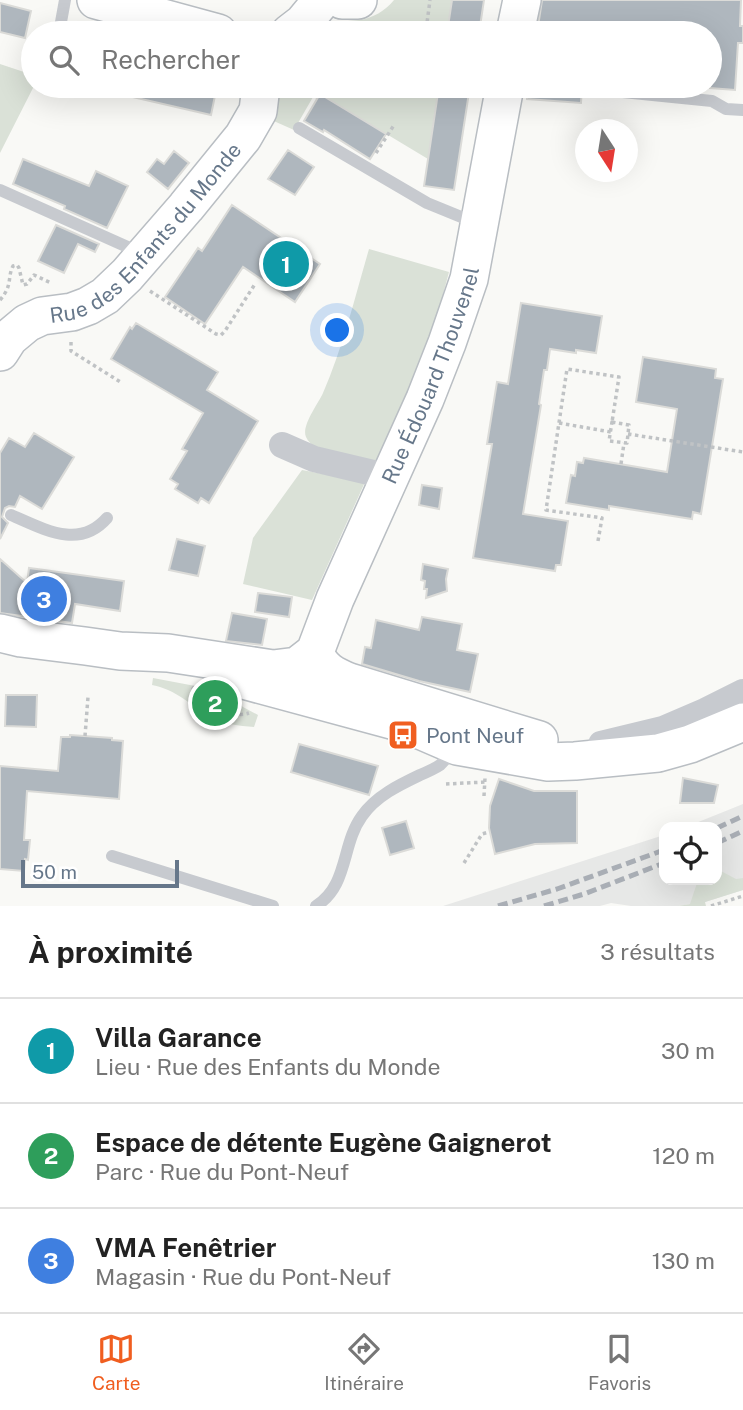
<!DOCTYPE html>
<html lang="fr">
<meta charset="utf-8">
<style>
body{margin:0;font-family:"Public Sans",sans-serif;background:#f6f6f6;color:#222}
.controls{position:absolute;right:21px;bottom:21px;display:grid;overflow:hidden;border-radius:14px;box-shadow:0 7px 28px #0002}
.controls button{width:63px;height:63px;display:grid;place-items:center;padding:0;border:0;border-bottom:2px solid #e0e0e0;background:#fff;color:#222;font:35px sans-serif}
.compass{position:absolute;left:575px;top:119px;width:63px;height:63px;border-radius:50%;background:#fff;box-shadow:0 7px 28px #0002;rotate:168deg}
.scale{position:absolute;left:21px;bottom:18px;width:158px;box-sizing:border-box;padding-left:7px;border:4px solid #66778a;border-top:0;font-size:19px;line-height:24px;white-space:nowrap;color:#66778a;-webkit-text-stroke:5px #fff;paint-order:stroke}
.you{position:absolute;left:338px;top:331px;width:24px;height:24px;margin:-18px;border:5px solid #fff;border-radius:50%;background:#1a73e8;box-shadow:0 0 0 10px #1a73e833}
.badge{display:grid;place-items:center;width:46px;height:46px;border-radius:50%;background:#f05e20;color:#fff;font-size:23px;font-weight:700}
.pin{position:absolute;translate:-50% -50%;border:4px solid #fff;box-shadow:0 2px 7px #0006}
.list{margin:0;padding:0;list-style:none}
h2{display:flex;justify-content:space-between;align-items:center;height:91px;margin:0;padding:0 28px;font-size:30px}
h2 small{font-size:23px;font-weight:400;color:#767676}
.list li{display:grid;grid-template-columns:46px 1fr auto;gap:21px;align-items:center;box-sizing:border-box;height:105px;padding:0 28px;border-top:2px solid #e0e0e0}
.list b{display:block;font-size:26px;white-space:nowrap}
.list p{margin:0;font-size:23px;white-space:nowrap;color:#767676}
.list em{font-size:23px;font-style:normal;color:#767676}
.icon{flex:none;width:38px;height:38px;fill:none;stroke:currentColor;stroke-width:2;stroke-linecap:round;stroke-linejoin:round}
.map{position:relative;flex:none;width:743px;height:906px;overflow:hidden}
.search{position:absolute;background:#fff;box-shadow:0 7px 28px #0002;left:21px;right:21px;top:21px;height:77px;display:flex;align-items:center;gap:18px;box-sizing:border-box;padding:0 24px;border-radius:38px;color:#767676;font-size:26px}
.sheet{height:406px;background:#fff}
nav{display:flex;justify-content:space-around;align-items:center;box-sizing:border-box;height:98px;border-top:2px solid #e0e0e0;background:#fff;font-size:19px;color:#767676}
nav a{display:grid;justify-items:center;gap:4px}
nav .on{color:#f05e20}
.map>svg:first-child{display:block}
</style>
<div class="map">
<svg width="743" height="906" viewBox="0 0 743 906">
<rect width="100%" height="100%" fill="#f9f9f6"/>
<!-- built -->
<path fill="#e7e8e7" d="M743,804v86l-38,12 -27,4h-47l-20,-3 -11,3h-157l221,-71v45h53v-53h-31z"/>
<!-- green -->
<path fill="#dae1d7" d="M394,0h58l-5,33h-125c13,-14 20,-11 37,-13 13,-1 27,-10 35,-20z
M0,64l33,11 1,11 -34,67z
M268,86h171l-11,73 -108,-65 -3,5 -4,-2 -19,33 -27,-12z
M369,249l80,23 -16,60 -53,132c-18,-4 -67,-9 -74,-27 -5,-11 12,-33 17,-44 20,-46 32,-96 46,-144z
M302,470l63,12 -53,118 -69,-16 10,-46z
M153,678l74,14 16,15 15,8 -4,12c-15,-1 -30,-3 -44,-10 -21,-13 -33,-27 -58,-32z
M719,870l17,9 7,-1v12l-38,12 1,4h-28l12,-2 7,-21 3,-3h17v-9z"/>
<!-- building -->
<path fill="#afb7be" stroke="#dbdbd8" stroke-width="2" d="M452,0h32l-5,33h-32z
M542,0h199l-1,26h3v17h-5l-3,47 -25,-2v-55h-173z
M0,3l31,8 -6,27 -25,-6z
M115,86h102l-6,29 -96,-22z
M439,86h31l-16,104 -30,-4z
M527,86h55l-1,17 -54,-4z
M320,94l66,40 -16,25 -46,-29 -1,2 -19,-11z
M288,150l26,17 -19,28 -27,-16z
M174,151l15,12 -21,26 -21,-17 10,-13 7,5z
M23,159l66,27 7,-15 32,15 -21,42 -43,-19 1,-3 -52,-22z
M232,205l88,59 -25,38 -52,-35 -38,57 -40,-27 33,-49 4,3z
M56,225l43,19 -4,8 -17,-8 -14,29 -26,-12z
M521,303l81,13 -6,37 -20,-3v3l-26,-4 -3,21h-3l-5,34 2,1 -18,109 45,7 -7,44h-5l-1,6 -82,-13 19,-114h-5l10,-62 11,2z
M136,323l82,49 -11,18 51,31 -49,82 -8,-5 -3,5 -23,-14 3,-5 -8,-5 17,-28 -5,-2 21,-36 -92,-54 19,-32 2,2z
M643,357l73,12 -1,9 8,1 -22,135 -8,-2 -1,7 -83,-13v4l-43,-7 5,-28 4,1 2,-14 6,1 1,-5 83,14 10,-63 -41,-7z
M34,433l40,24 -32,52 -22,-13 -5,11 -6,-1 -4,2 -3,9 6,6 -8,16v-86l9,-15 16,9z
M422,485l20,3 -3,21 -20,-4z
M177,539l28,7 -7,30 -29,-6z
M0,559l27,24 2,-15 95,13 -4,30 -45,-7 -3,19 -72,-10z
M423,564l25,5 -2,10 1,12 -21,7 1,-9h-3l1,-8 -4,-1z
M258,593l34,4 -3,20 -34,-5z
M232,613l35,6 -5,26 -36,-4z
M422,617l40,7 -5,26 21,4 -8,38 -51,-11 -57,-17 3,-17 6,1 5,-28 43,10z
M6,695h31l-1,32 -31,-1z
M70,735l42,3v2l11,1 -4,58 -92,-8 -3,49h6l-2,20 -3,-1 -1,12 -24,-2v-103l58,5 3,-34h9z
M299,744l79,22 -9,29 -78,-23z
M683,778l35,7 -4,18h-34z
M499,779l35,12h43v52l-42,1 -40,10 -6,-26 1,-22z
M406,821l8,27 -24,7 -8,-27z"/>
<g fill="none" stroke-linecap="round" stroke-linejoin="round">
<!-- secondary casing -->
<g stroke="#b9bec3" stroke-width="40">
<g id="secondary">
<path d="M96,0l122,33"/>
<path d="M342,0h16"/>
<path d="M290,33l13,-10 19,-23"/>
<path d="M515,33l7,-33"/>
<path id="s1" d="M0,352l9,-14 18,-15 15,-7 30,-4 16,-6 17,-10 22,-21 59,-68 57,-70 15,-26 3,-25"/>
<path id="s2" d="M0,633l21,5 64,8 35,5 48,2 105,16 24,-3 18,-14 20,-53 90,-200 22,-56 22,-64 36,-193"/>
<path d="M315,652c5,17 19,24 34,30l190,58"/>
<path d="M247,681l159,43 51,22 91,16 27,-1 83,-8 32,-9 53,-22"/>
</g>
</g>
<!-- path -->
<path stroke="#c0c3c5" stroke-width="3.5" stroke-dasharray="3.5 3.5" stroke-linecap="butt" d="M419,33l8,-10 3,-23
M397,94l1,-8
M376,153l18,-28
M150,291l66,43 5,1 4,-4 30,-47
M0,300c13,-15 7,-22 13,-34l4,-1 2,3 4,17 4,-1 7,-9 17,8
M71,342v9l51,32
M612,422l17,3 -2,18 -18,-2z
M559,423l52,9
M628,434l115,18
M621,464l3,-21
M598,541l4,-23 -56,-8 21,-141 52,8 -7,45
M192,687c17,13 35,33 57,26
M85,736l3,-39
M446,784l39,-2
M484,796l1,-18
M464,863l18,-29 7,-2
M711,906l32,-10"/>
<!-- lane -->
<path stroke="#c7cacf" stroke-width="12" d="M59,33l6,-33
M593,89l119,12 14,8 17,1
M299,128l128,75 49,20
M0,190l141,63
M11,515c33,14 68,35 96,3
M112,856l161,50
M316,906c33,-21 25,-61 46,-90 14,-20 37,-31 58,-41 7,-3 14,-6 20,-10 5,-5 10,-11 15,-16"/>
<!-- street -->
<path stroke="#c7cacf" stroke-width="26" d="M282,445l32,14 76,18
M601,744l62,-15 42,-18 38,-19"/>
<!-- secondary -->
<use href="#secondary" stroke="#fff" stroke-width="37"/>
<!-- rail -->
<path stroke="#a9aeb5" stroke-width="5" stroke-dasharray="10 5" stroke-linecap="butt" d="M717,828l26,-12
M717,843l26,-12
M498,906l59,-17 107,-39
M544,906l40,-12 80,-31"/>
</g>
<!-- icons -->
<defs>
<g id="bus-square" transform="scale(1.575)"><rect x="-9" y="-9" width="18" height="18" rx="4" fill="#f05e20" stroke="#fff"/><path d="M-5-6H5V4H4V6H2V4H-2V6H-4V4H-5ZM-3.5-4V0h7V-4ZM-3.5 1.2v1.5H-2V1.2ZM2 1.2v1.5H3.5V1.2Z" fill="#fff"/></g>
</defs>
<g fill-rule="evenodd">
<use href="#bus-square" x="403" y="735"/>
</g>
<g text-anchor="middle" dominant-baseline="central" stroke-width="7" stroke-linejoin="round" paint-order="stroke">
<!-- street labels -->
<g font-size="21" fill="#66778a" stroke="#fff">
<text stroke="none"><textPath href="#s1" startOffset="194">Rue des Enfants du Monde</textPath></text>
<text stroke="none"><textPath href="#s2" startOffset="623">Rue Édouard Thouvenel</textPath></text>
</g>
<!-- poi labels -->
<g font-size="21" fill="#66778a" stroke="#fff" text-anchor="start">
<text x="426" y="735">Pont Neuf</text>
</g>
</g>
</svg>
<div class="controls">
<button><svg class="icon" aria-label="locate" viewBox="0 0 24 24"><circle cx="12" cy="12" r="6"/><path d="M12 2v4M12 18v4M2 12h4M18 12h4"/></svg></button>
</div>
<svg class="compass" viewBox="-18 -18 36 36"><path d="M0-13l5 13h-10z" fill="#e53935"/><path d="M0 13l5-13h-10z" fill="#767676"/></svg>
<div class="scale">50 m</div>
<div class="you"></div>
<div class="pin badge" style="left:286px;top:264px;background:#0f9aa8">1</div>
<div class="pin badge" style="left:215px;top:703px;background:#2e9e5b">2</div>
<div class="pin badge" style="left:44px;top:599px;background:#3f7fe0">3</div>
<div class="search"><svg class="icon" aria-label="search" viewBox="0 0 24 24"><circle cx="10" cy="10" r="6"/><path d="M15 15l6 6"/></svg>Rechercher</div>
</div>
<section class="sheet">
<h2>À proximité<small>3 résultats</small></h2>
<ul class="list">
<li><span class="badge" style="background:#0f9aa8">1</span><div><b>Villa Garance</b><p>Lieu · Rue des Enfants du Monde</p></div><em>30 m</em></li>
<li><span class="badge" style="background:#2e9e5b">2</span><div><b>Espace de détente Eugène Gaignerot</b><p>Parc · Rue du Pont-Neuf</p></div><em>120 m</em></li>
<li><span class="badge" style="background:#3f7fe0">3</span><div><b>VMA Fenêtrier</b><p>Magasin · Rue du Pont-Neuf</p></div><em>130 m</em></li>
</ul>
</section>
<nav>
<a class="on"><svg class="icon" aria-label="map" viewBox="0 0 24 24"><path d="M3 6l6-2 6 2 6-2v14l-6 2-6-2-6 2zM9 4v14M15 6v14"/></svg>Carte</a>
<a><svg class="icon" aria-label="directions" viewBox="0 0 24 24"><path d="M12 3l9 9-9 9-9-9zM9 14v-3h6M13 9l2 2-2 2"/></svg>Itinéraire</a>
<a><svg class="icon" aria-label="saved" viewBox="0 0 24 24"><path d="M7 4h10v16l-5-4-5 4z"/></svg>Favoris</a>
</nav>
